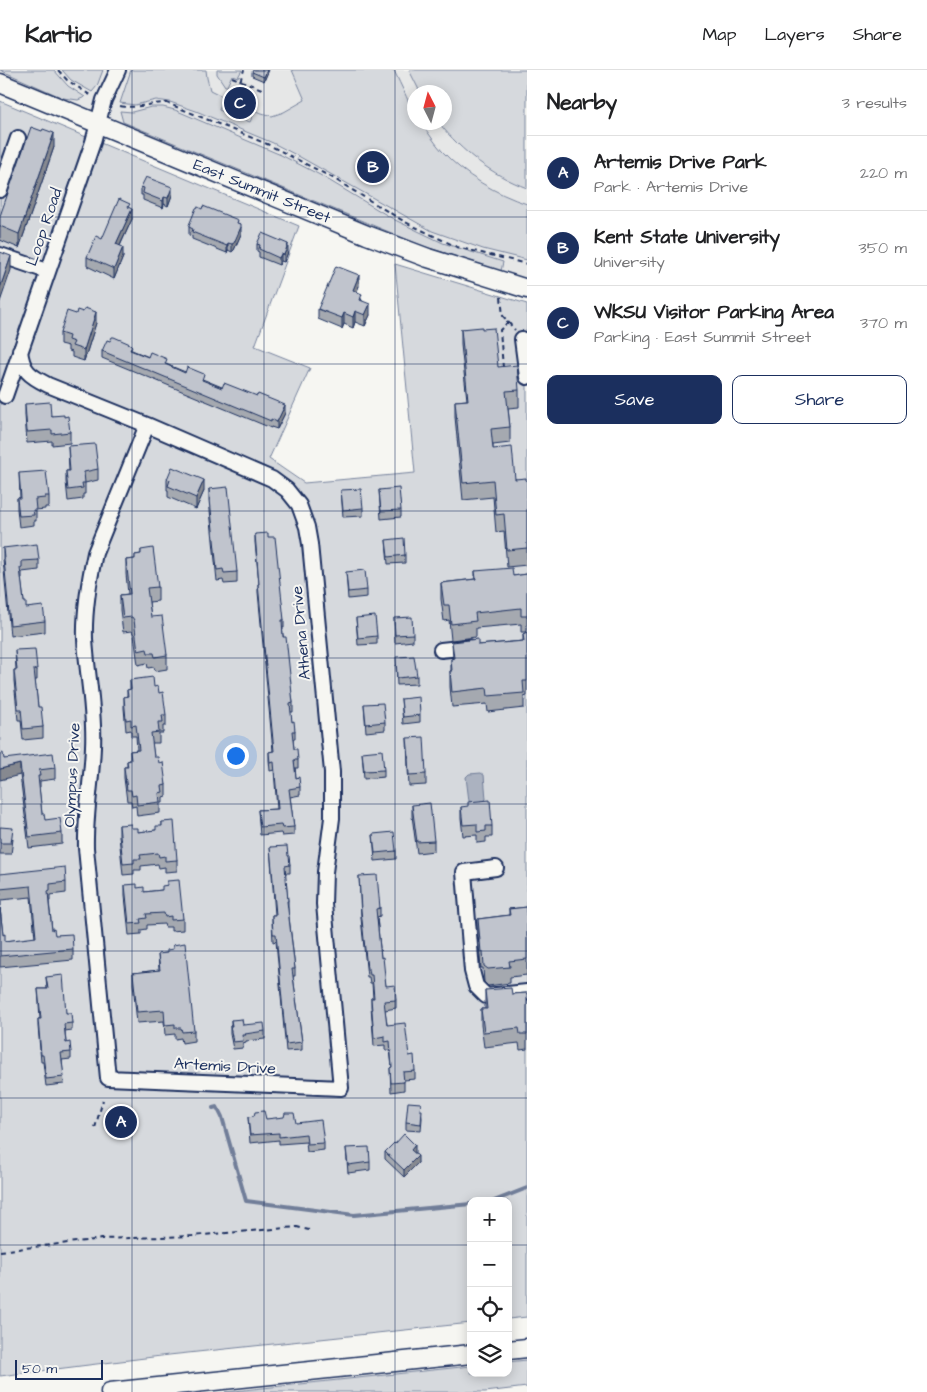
<!DOCTYPE html>
<meta charset="utf-8">
<style>
body{margin:0;font-family:"Architects Daughter",sans-serif;background:#f2f2f2;color:#202124}
.controls{position:absolute;right:15px;bottom:15px;display:grid;overflow:hidden;border-radius:10px;box-shadow:0 2px 12px #0003}
.controls button{width:45px;height:45px;display:grid;place-items:center;padding:0;border:0;border-bottom:1px solid #e0e0e0;background:#fff;color:#202124;font:25px sans-serif}
.compass{position:absolute;left:407px;top:15px;width:45px;height:45px;border-radius:50%;background:#fff;box-shadow:0 2px 12px #0003;rotate:354deg}
.scale{position:absolute;left:15px;bottom:12px;width:88px;box-sizing:border-box;padding-left:5px;border:2px solid #1b2f5e;border-top:0;font-size:14px;line-height:18px;white-space:nowrap;color:#1b2f5e;-webkit-text-stroke:4px #f6f6f2;paint-order:stroke}
.you{position:absolute;left:235px;top:685px;width:18px;height:18px;margin:-12px;border:4px solid #fff;border-radius:50%;background:#1a73e8;box-shadow:0 0 0 8px #1a73e833}
.badge{display:grid;place-items:center;width:32px;height:32px;border-radius:50%;background:#1b2f5e;color:#fff;font-size:16px;font-weight:700}
.pin{position:absolute;translate:-50% -50%;border:2px solid #fff;box-shadow:0 1px 5px #0006}
.list{margin:0;padding:0;list-style:none}
h2{display:flex;justify-content:space-between;align-items:center;height:65px;margin:0;padding:0 20px;font-size:21px}
h2 small{font-size:16px;font-weight:400;color:#757577}
.list li{display:grid;grid-template-columns:32px 1fr auto;gap:15px;align-items:center;box-sizing:border-box;height:75px;padding:0 20px;border-top:1px solid #e0e0e0}
.list b{display:block;font-size:19px;white-space:nowrap}
.list p{margin:0;font-size:16px;white-space:nowrap;color:#757577}
.list em{font-size:16px;font-style:normal;color:#757577}
.actions{display:flex;gap:10px;padding:15px 20px}
.actions a{flex:1;padding:11px 0;border:1px solid #1b2f5e;border-radius:10px;text-align:center;font-size:18px;color:#1b2f5e}
.actions .main{background:#1b2f5e;color:#fff}
.icon{flex:none;width:28px;height:28px;fill:none;stroke:currentColor;stroke-width:2;stroke-linecap:round;stroke-linejoin:round}
.map{position:relative;flex:none;width:527px;height:1322px;overflow:hidden}
header{display:flex;align-items:center;gap:30px;box-sizing:border-box;height:70px;padding:0 25px;background:#fff;border-bottom:1px solid #e0e0e0}
header strong{font-size:24px}
nav{display:flex;gap:28px;margin-inline-start:auto;font-size:18px}
main{display:flex}
aside{flex:1;background:#fff}
.map>svg:first-child{display:block}
</style>
<header>
<strong>Kartio</strong>
<nav><a>Map</a><a>Layers</a><a>Share</a></nav>
</header>
<main>
<div class="map">
<svg width="527" height="1322" viewBox="0 0 527 1322">
<rect width="100%" height="100%" fill="#f6f6f2"/>
<filter id="ink" filterUnits="userSpaceOnUse"><feTurbulence type="fractalNoise" baseFrequency=".02" numOctaves="2"/><feDisplacementMap in="SourceGraphic" scale="10" xChannelSelector="R" yChannelSelector="G"/><feConvolveMatrix kernelMatrix="1 2 1 2 8 2 1 2 1" color-interpolation-filters="sRGB"/></filter>
<g filter="url(#ink)">
<!-- built -->
<path fill="#e6e7e7" fill-rule="evenodd" d="M0,0h527v209l-104,-33 -108,-46 -190,-66 -125,-51zM414,22h30v30h-30z"/>
<!-- green -->
<path fill="#d6d9dd" stroke="#78849e" d="M0,0h54l14,16 17,11 -7,3 -15,-2z
M62,0h41l-6,16 -5,6 -21,-12z
M131,0h75l1,8 3,12 14,7 -5,13 31,12 5,-11 17,5 12,-4 21,-12 -13,-30h102c6,15 20,38 20,52l7,1c7,9 13,19 21,28 22,24 54,43 85,53v56l-44,-11 -51,-18 -132,-74 -27,-14 -77,-32 -26,-9 -14,-2 -21,5 -15,-2z
M217,0h25l-4,7 -6,-2 -5,11h-2l-8,-12z
M409,0h118v118c-35,-13 -65,-36 -88,-65l5,-1v-30h-24z
M0,31l299,125 -44,120 55,22 -41,91 35,24 111,-10 -20,-209 132,40v1013l-19,2v-118h-37v122l-302,32 -169,21z
M151,37h12l12,3 106,45 39,20 75,45 48,23 60,19 -2,9 -78,-25 -300,-124 -3,-11 12,1z
M527,1290v27l-42,5h-260l246,-26v7h37v-11z"/>
<!-- water -->
<path fill="#abb2c0" stroke="#717e99" d="M481,703l3,2 2,24c-3,4 -13,5 -17,2l-3,-24 3,-3z"/>
<g fill="none" stroke-linecap="round" stroke-linejoin="round">
<!-- stream -->
<path stroke="#717e99" stroke-width="4" d="M213,1038l4,-1 5,10 24,84 108,14 117,-11
M494,1131l33,-13"/>
<!-- minor casing -->
<g stroke="#1b2f5e" stroke-width="18">
<path id="minor" d="M0,120l18,-52
M0,185l47,16
M522,269l5,38
M20,280c2,21 10,26 28,35l99,40 125,54 15,11 12,15 8,22 3,17 22,228v46l-7,54 -1,32 17,184 -233,-10 -22,-230c-1,-35 6,-68 7,-102 2,-36 -6,-71 -8,-107 -1,-29 4,-58 10,-86l52,-128
M5,326l88,-254 11,-42 14,-30
M441,580l28,-3
M496,798l-32,4 8,99 4,15 10,10 41,-4"/>
</g>
<!-- major casing -->
<g stroke="#1b2f5e" stroke-width="21">
<path id="major" d="M0,13l367,152 61,23 99,31
M508,1280l19,-2
M110,1322l361,-38"/>
</g>
<!-- path -->
<path stroke="#1b2f5e" stroke-width="2" stroke-dasharray="5 4" stroke-linecap="butt" d="M58,0l9,10 23,15
M232,7l32,13
M234,28l10,-28
M120,36c16,3 31,-3 47,-3l100,41 64,33 74,45 52,25 70,17
M501,227l2,19 12,14
M503,298l-3,-38 8,-8
M95,1058l8,-28
M0,1181l102,-12 90,-3 105,-9 12,3"/>
<!-- minor -->
<use href="#minor" stroke="#f6f6f2" stroke-width="14"/>
<!-- major -->
<use href="#major" stroke="#f6f6f2" stroke-width="18"/>
</g>
<!-- wall -->
<path fill="#a5a9b0" stroke="#1b2f5e" d="M268,0l-4,11 -12,-5v-4z
M54,77l-35,101 -19,-8v-24z
M141,117l31,8 -4,11 -4,-2 -1,4 -20,-8v-5h-2z
M130,138l2,11 -12,27 3,11 -9,22 -27,-13v-9l15,-18z
M238,153l3,11 -7,16 -2,2 -4,-2 -1,3 -35,-14v-3l-3,-1v-10z
M257,174l31,8 -4,10 -3,-1 -2,4 -20,-8v-5l-2,-1z
M359,216l-2,5 13,24 -5,11 -10,-4 -2,6 -9,-4 -2,5 -24,-10v-10z
M96,253l-12,38 -12,-4v-5l-4,-1v-5l-8,-2v-11z
M461,259h21l16,38 21,23v17l-11,1 2,19v16l-17,2v4l22,30 12,2v84l-20,2 -3,-36 -8,1 -3,-35 -30,3 -8,-83v-16l12,-1 -6,-55z
M110,271l175,72 -8,16 -6,-2v1l-169,-70v-7z
M25,334l26,12 13,1 6,15v11l-18,2v-4l-25,2 -2,-28z
M68,376l30,23v11l-13,3v11h-2v5l-15,2 -2,-19v-11h3z
M19,403l30,23v11h-4v2l-9,1v11h-2v4l-15,2 -2,-18v-11h3z
M167,409l37,12 -8,18 -28,-12v-7h-1z
M209,419l28,83v11l-13,1 -1,-4 -6,1 -8,-81z
M341,420l22,18v8l-20,1z
M379,420l22,20v7l-20,2z
M255,464l29,86v8h-2l11,75v9h-3l2,10 3,9v8h-2l1,10 4,11v8h-3l1,10 4,9v8l-10,2 4,30v8l-12,1 -1,-3 -21,2 -2,-25 19,-1 -3,-39 -4,1 -1,-11v-8l4,-1 -15,-159v-8h1l-4,-42z
M386,470l19,15v8l-17,1z
M3,478l36,12v10l-17,2v6h-1l3,24 2,6 19,13v11l-35,4 -7,-77z
M141,480l17,37v14l-9,1 2,15 16,38v14l-12,2 -1,-4 -6,1 -1,-5 -9,2 -4,-30 -2,-4 -9,1 -3,-22v-15l8,-1 -2,-20v-14l9,-1v-4l6,-1z
M475,501l38,5 14,-2v58h-6v-8l-45,4v9l-25,3 -2,-20 -5,1 -3,-22v-16l34,-4z
M346,502l21,18v7l-19,2z
M356,548l21,18v8l-19,1z
M394,548l19,16v7l-18,2z
M527,562v64l-3,1v11l-36,4 -1,-8 -35,3 -2,-20v-16h1v-12h2l-1,-17 26,3 45,-4v-7z
M15,580l22,19v11h-2l3,27 5,20v11l-20,2 -2,-20h-3l-4,-39v-11h2z
M396,595l21,11v8l-20,1z
M130,610l24,7 5,6 7,22v11h-3v7h-4v10h-7l2,14 5,6 7,22v11l-3,1v6h-3v10l-23,3 -1,-10 -4,1 -1,-6h-4l-3,-23v-11h3v-6l3,-1v-9l7,-1 -1,-14h-5v-6l-5,1 -2,-23v-11l3,-1v-6h3z
M401,629l19,16v7l-17,2z
M364,634l21,18v8l-19,2z
M407,668l19,36v11l-17,1 -1,-17z
M362,682l22,18v7l-20,2z
M4,689l51,9v11l-15,2v6h-1l3,27 3,6 17,13v11l-33,4 -9,-73z
M412,735l22,36v10l-17,2 -5,-37z
M461,737l31,19v11h-6v5l-9,1v-8l-14,1 -2,-18z
M162,752l15,38v11l-12,1v-5l-6,1 -1,-4 -17,2v4h-7v4l-11,1 -4,-39v-11l12,3 7,4 18,-2 6,-4z
M0,757l13,12 -2,15h-11z
M373,764l23,17v8l-21,2z
M270,777l18,9 2,9v8h-5l3,28v7l7,61v7h-2l9,66v8l-16,1 -10,-110 -3,1 -1,-20v-7h3z
M0,804l66,8v11l-16,2v6h-1l3,29 3,5 18,14v11l-73,7v-59l3,27 2,6 30,-3 -4,-41 -30,3v6h-1z
M359,806l21,32v8l-3,1 4,41 5,28 10,14v8l-11,2 2,15 22,31 6,15v8l-11,1v10l-13,2 -1,-24 2,-1 -2,-17h-5v-5l-11,1 -3,-40v-8h2l-1,-15h-2l-1,-6h-2l-6,-59z
M167,811l16,38v11l-12,1v-4h-6l-1,-3 -17,1v4l-6,1v4l-12,1 -4,-39v-11l12,3 7,4 18,-2 5,-5z
M527,837v68l-17,2v6l-22,3 -4,-4 -1,-14h-2l-3,-33v-16l31,-4v-6z
M173,875l21,86v10l-12,2 -1,-5 -6,1v-5l-10,1 -1,-14 -27,2 -4,-39v-11l26,-3 -1,-16 9,-1 6,-4z
M46,907l26,46v7l-7,1 1,12 5,9v7l-9,1 2,24 -18,2 -3,-24h-2l-3,-36v-7h2l-2,-30h9z
M485,920l27,4 15,-1v56l-7,1 -1,-7 -35,4 -3,-22v-16h4z
M231,950l12,5 22,6v8l-19,2v1l-3,1v5l-10,1 -3,-15v-8h1z
M421,1040l1,8 -1,13 -15,-1v-8z
M248,1047l48,6 28,20v7l-17,2 -1,-10 -27,2v-4l-29,3z
M346,1078l24,14v8l-22,3z
M385,1082l30,1 3,10 -14,14 -19,-18z"/>
<!-- shaded-wall -->
<path fill="#868990" stroke="#1b2f5e" d="M267,0h2l-5,11v-4z
M54,63v14l-35,101v-14z
M172,117v8l-4,11v-8z
M164,127v7l-1,4v-7z
M132,139v10l-16,35v-10z
M241,157v7l-7,16 -2,2v-8z
M228,173v7l-1,3v-7z
M288,174v8l-4,10v-7z
M123,177v10l-9,22v-10z
M281,184v7l-2,4v-7z
M11,186v14l-11,32v-14z
M359,205v11l-6,15v-11z
M370,234v11l-5,11v-11z
M355,241v11l-2,6v-11z
M96,242v11l-12,38v-11z
M344,243v11l-2,5v-11z
M285,335v8l-8,16v-7z
M204,410v11l-8,18v-11z
M20,694v11l-20,5v-11z
M415,1075v8l-4,4v-7z
M418,1086v7l-14,14v-7z"/>
<!-- building -->
<path fill="#c0c4cd" stroke="#1b2f5e" d="M253,0h14l-3,7 -12,-5z
M31,57l11,4 1,-2 11,4 -35,101 -19,-8v-10z
M146,107l26,10 -4,11 -4,-1 -1,4 -20,-8 1,-5 -3,-1z
M119,129l11,5 -2,3 4,2 -16,35 7,3 -9,22 -27,-12 9,-21 6,3z
M203,136l35,14 -1,3 4,1v3l-7,16 -2,1 -4,-1 -1,3 -35,-14 1,-3 -4,-2v-2l7,-17 2,-1 4,2z
M262,163l26,11 -4,11 -3,-1 -2,4 -20,-9 1,-4 -3,-1z
M0,182l11,4 -11,32z
M336,196l23,9 -6,15 9,4 -2,6 10,4 -5,11 -10,-4 -2,6 -9,-4 -2,5 -24,-9z
M85,238l11,4 -12,38 -12,-4 2,-4 -6,-2 1,-4 -9,-3 7,-22 9,3 1,-4 6,2z
M482,257v2l12,-1 4,39 19,-2 2,25 -13,1 4,36 -19,2 2,20 19,-2 3,32 11,-1v3h1v67l-20,2 -3,-36 -8,1 -3,-35 -30,3 -8,-82 13,-1 -7,-71z
M112,267h2l16,7 2,2 -2,4 18,7 2,-5 17,7 -2,5 20,9 2,-6 17,7 -2,6 20,8 2,-5 33,13 1,-2 27,11 -8,17 -6,-3v2l-169,-70 5,-11 3,1z
M50,332l1,14 13,-1v2l4,-1 2,16 -18,2v-4l-25,2 -2,-28z
M95,374l3,25 -14,3 1,11h-3l1,5 -15,2 -2,-19h4l-2,-25z
M172,397l32,13 -8,18 -28,-12 2,-6 -3,-1z
M46,401l3,25h-4v2l-10,1 1,11h-3l1,5 -15,1 -2,-18h4l-2,-25z
M228,417l9,85 -13,1 -1,-4 -6,1 -8,-81z
M399,418l2,22 -20,1 -2,-21z
M361,419l2,19 -20,2 -2,-20z
M268,463v4h7l9,83h-2l1,17h3l6,57 1,9 -3,1 2,18 2,-1 1,10h-3l2,18h3l1,11h-4l2,18 3,-1 1,10 -11,2 5,38 -12,1 -1,-3 -21,2 -2,-17 20,-1 -4,-47 -4,1 -1,-11 5,-1 -16,-167h1l-4,-50z
M404,468l1,17 -17,2 -2,-17z
M37,474l2,16 -17,1v6l-2,1 4,34h2v6l17,-2 2,15 -35,4 -7,-77z
M153,478l5,39 -11,1 4,29 11,-1 5,39 -12,2 -1,-4h-6l-1,-4 -9,2 -4,-31 -2,-3 -9,1 -3,-23 10,-1 -4,-34 9,-1v-4l6,-1v-4z
M512,498l1,8 14,-2v42h-6v-8l-46,5 1,8 -25,3 -2,-19h-5l-3,-22 35,-4 -1,-8z
M365,500l2,20 -19,2 -2,-20z
M375,546l2,20 -19,2 -2,-20z
M412,547l1,17 -18,1 -1,-17z
M527,562v49h-4l1,12 -36,3 -1,-8 -35,4 -2,-21h2l-1,-12 3,-1 -2,-16 26,-3v6l46,-4 -1,-7z
M35,579l2,20h-3l4,38h3l2,20 -20,2 -2,-20h-3l-4,-39h3l-2,-20z
M414,586l3,20 -20,2 -1,-21z
M153,607l1,10 4,-1 1,7 4,-1 3,23h-4l1,7h-5l1,10 -8,1 3,24h4l1,6 4,-1 3,23 -4,1 1,6 -4,1 1,9 -23,3 -1,-10 -4,1 -1,-6h-4l-3,-23h4l-1,-6 4,-1 -1,-9 9,-1 -3,-25 -5,1v-7l-5,1 -2,-23 4,-1 -1,-6 4,-1 -1,-9z
M419,627l1,18 -17,2 -2,-18z
M383,633l2,19 -19,2 -2,-20z
M424,667l2,37 -17,1 -1,-17h1l-2,-20z
M382,680l2,20 -20,1 -2,-19z
M3,683l1,6 49,-6 2,15 -16,2 1,6h-2l4,38h2l1,6 15,-2 2,15 -33,4 -9,-73 -20,5v-15z
M490,730l2,26h-6v5l-9,1v-8l-14,1 -2,-18 7,-1v-4z
M430,733l4,38 -17,1 -5,-37z
M174,751l3,39 -12,1v-5l-6,1 -1,-4 -18,2 1,4h-7v4l-11,1 -4,-39 12,-1v4h7v4l18,-2v-4h6v-4z
M0,757l13,1 -2,15h-11z
M394,762l2,19 -21,2 -2,-19z
M287,776l1,10h1l1,9 -5,1 3,35h-1l8,68h-3l10,73 -16,2 -10,-110h-3l-1,-19h4l-6,-68z
M65,797l1,15 -16,2v6l-2,1 1,13 3,26 2,-1 1,6 17,-1 1,15 -73,7v-48l3,27 2,-1v7l31,-4 -5,-51 -31,3 1,6 -1,1v-22z
M377,805l3,33 -4,1 5,49 2,-1 3,29 9,-1 1,15 -12,1 3,24 18,-2 4,33 5,-1 1,16 -12,1 1,10 -13,1 -1,-15 2,-1 -2,-26 -5,1v-6l-11,2 -3,-40h3l-2,-23h-2l-1,-6h-2l-6,-59 -2,-34z
M179,810l4,39 -12,1v-4l-6,1 -1,-4 -18,1 1,4 -7,1 1,4 -12,1 -4,-39 12,-1v4l7,-1v5l18,-2v-4l6,-1 -1,-4z
M527,837v52l-18,2 1,6 -22,2 -4,-3 -1,-15 -2,1 -3,-33 32,-4 -1,-6z
M185,873l9,88 -12,1 -1,-4h-6v-4l-10,1 -1,-15 -27,2 -4,-39 27,-3 -2,-16 9,-1v-3l6,-1v-4z
M63,905l3,38h5l1,10 -8,1 2,19 4,-1 1,10 -10,1 3,24 -18,2 -3,-24h-2l-3,-36h3l-3,-30h10l-2,-12z
M511,918l1,6 15,-1v41h-7l-1,-6 -35,4 -3,-23h6l-2,-19z
M242,949l1,6 21,-2 1,8 -20,3 1,1h-4l1,6 -10,1 -3,-16h2l-1,-6z
M408,1032l13,1 -1,7h2l-1,14 -15,-2z
M264,1041l2,8 18,-2 1,-4h9l2,10 25,-3 3,23 -17,1 -1,-10 -27,3v-4l-29,2 -2,-18 6,-1 1,-4z
M404,1064l11,11 -4,5 7,6 -14,14 -19,-18 9,-9 1,1z
M369,1077l1,15 -22,3 -2,-17z"/>
</g>
<!-- grid -->
<path fill="none" stroke="#1b2f5e" stroke-width="1" stroke-opacity="0.55" d="M132,0v1322M264,0v1322M395,0v1322M0,147h527M0,294h527M0,441h527M0,588h527M0,734h527M0,881h527M0,1028h527M0,1175h471M508,1175h19"/>
<g text-anchor="middle" dominant-baseline="central" stroke-width="4" stroke-linejoin="round" paint-order="stroke">
<!-- street labels -->
<g font-size="16" fill="#1b2f5e" stroke="#f6f6f2">
<text transform="translate(262 121) rotate(22)">East Summit Street</text>
<text transform="translate(44 157) rotate(-71)">Loop Road</text>
<text transform="translate(301 563) rotate(-95)">Athena Drive</text>
<text transform="translate(72 705) rotate(-87)">Olympus Drive</text>
<text transform="translate(225 996) rotate(3)">Artemis Drive</text>
</g>
</g>
</svg>
<div class="controls">
<button>+</button>
<button>−</button>
<button><svg class="icon" aria-label="locate" viewBox="0 0 24 24"><circle cx="12" cy="12" r="6"/><path d="M12 2v4M12 18v4M2 12h4M18 12h4"/></svg></button>
<button><svg class="icon" aria-label="layers" viewBox="0 0 24 24"><path d="M12 4l9 5-9 5-9-5zM3 14l9 5 9-5"/></svg></button>
</div>
<svg class="compass" viewBox="-18 -18 36 36"><path d="M0-13l5 13h-10z" fill="#e53935"/><path d="M0 13l5-13h-10z" fill="#757577"/></svg>
<div class="scale">50 m</div>
<div class="you"></div>
<div class="pin badge" style="left:121px;top:1052px">A</div>
<div class="pin badge" style="left:373px;top:97px">B</div>
<div class="pin badge" style="left:240px;top:33px">C</div>
</div>
<aside>
<h2>Nearby<small>3 results</small></h2>
<ul class="list">
<li><span class="badge">A</span><div><b>Artemis Drive Park</b><p>Park · Artemis Drive</p></div><em>220 m</em></li>
<li><span class="badge">B</span><div><b>Kent State University</b><p>University</p></div><em>350 m</em></li>
<li><span class="badge">C</span><div><b>WKSU Visitor Parking Area</b><p>Parking · East Summit Street</p></div><em>370 m</em></li>
</ul>
<div class="actions"><a class="main">Save</a><a>Share</a></div>
</aside>
</main>
